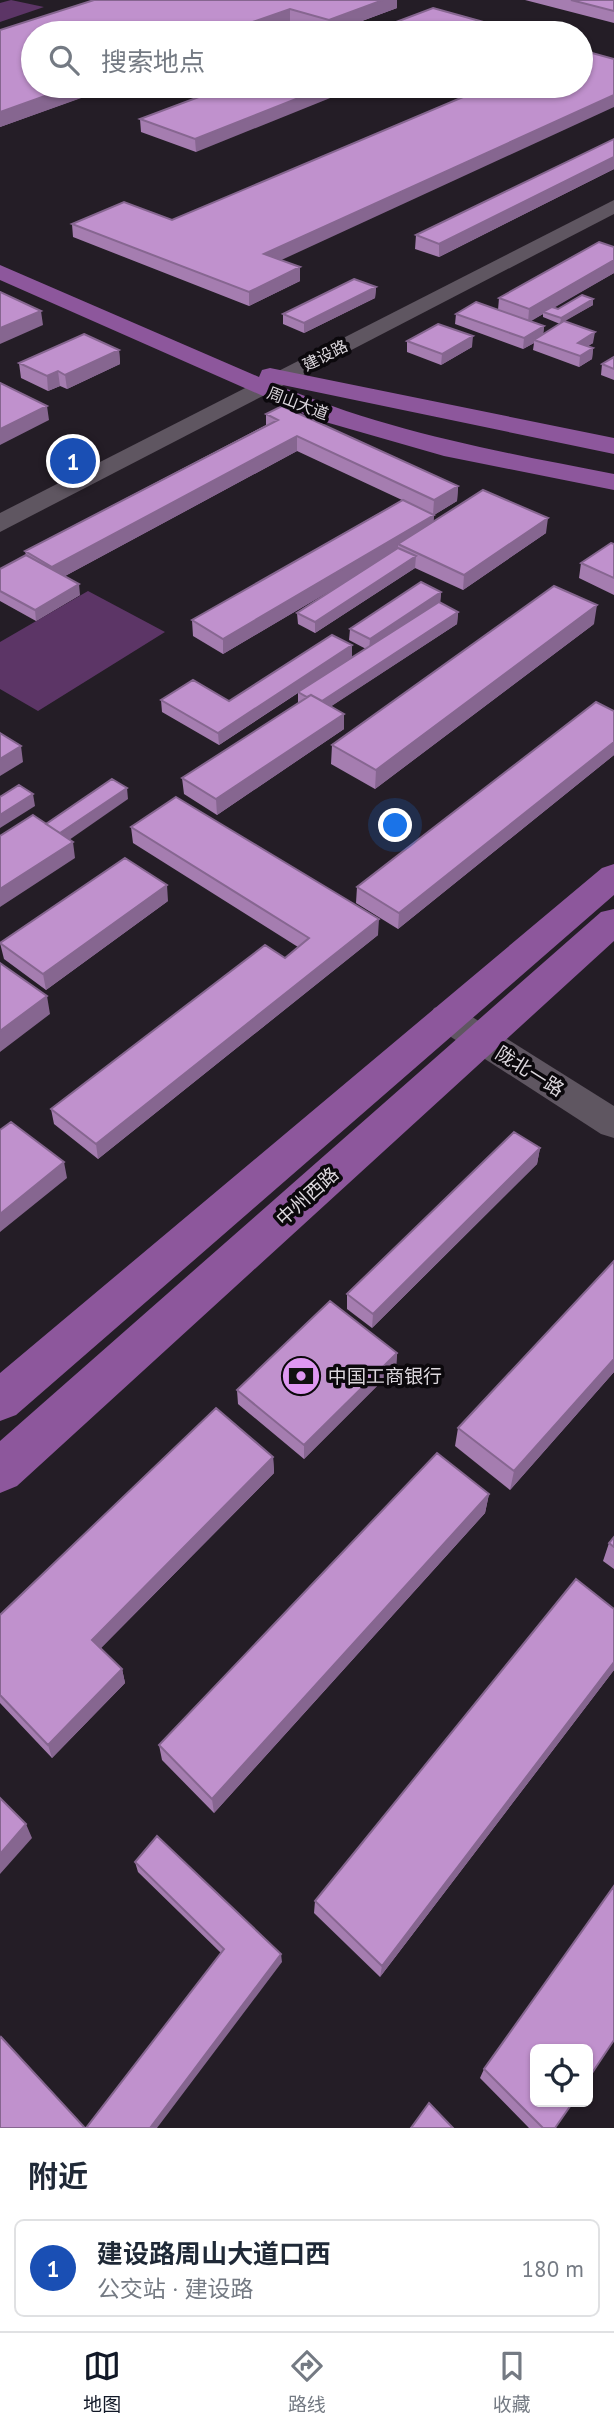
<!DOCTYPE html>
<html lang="zh">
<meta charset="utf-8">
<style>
body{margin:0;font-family:"PT Sans","Noto Sans SC",sans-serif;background:#f2f2f3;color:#1f2937}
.controls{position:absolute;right:21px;bottom:21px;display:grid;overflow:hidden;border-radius:10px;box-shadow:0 2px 5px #0004}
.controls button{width:63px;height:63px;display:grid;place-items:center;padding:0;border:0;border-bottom:2px solid #e0e1e3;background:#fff;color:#1f2937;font:35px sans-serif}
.you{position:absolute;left:396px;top:826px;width:24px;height:24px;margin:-18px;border:5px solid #fff;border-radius:50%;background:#1a73e8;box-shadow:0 0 0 10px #1a73e833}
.badge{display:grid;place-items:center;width:46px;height:46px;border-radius:50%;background:#111827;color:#fff;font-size:23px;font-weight:700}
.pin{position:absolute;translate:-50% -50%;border:4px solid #fff;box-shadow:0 2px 7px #0006}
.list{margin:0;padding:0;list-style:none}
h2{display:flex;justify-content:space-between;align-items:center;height:91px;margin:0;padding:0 28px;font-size:30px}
h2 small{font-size:23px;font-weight:400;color:#747a83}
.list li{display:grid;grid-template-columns:46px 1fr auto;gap:21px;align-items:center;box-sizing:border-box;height:98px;margin:0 14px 14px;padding:0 14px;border:2px solid #e0e1e3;border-radius:10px}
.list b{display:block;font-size:26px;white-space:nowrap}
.list p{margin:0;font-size:23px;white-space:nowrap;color:#747a83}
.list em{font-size:23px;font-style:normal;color:#747a83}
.icon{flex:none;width:38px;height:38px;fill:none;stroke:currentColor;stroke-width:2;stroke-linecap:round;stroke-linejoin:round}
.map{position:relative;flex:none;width:614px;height:2128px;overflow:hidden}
.search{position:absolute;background:#fff;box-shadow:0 2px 5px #0004;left:21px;right:21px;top:21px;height:77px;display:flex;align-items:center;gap:18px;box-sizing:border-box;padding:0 24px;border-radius:38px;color:#747a83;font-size:26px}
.sheet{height:203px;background:#fff}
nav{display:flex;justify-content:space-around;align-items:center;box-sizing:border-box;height:98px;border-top:2px solid #e0e1e3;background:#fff;font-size:19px;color:#747a83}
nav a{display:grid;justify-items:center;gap:4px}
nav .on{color:#111827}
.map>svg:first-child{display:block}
</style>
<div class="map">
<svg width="614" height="2128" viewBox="0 0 614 2128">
<rect width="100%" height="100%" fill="#241d26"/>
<!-- green -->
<path fill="#5c3566" d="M11,0l33,7 -44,15v-19z
M88,591l77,41 -127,79 -38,-22v-47z"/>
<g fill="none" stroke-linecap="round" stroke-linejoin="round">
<!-- minor -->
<path fill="#5f5661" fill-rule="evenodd" d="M446,1004l12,4 156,98v32l-13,-4 -167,-108 -5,-9 5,-9z"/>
<!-- tertiary -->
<path fill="#5f5661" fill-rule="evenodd" d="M614,200v14l-614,318v-19z"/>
<!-- primary -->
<path fill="#8d579c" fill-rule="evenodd" d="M0,265l259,112 3,-7 8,-2 344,70v16l-341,-71c111,48 223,68 341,91v16l-170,-34 -129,-37 -315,-139z
M614,864v31l-598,520 -16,6v-48l602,-505z
M614,909v32l-597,545 -17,7v-52l601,-529z"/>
</g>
<!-- wall -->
<path fill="#a57db0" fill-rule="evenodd" d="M94,0l303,8 -67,25 -40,-11 -290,105v-97z
M525,0h89v23z
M228,86l-32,66 -55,-20 -1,-13z
M614,139v30l-175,88 -24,-8 1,-14z
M72,224l209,36 19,21 -51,25 -176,-69z
M614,247v26l-60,34 4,2 35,-4 -29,16 29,22 -5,3 5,2 -1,11 -13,8 -46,-17 1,-7 -11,6 -68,-25 1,-10 42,-4 1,-12zM543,314v3l17,7 -17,10 1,-8 -14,-5z
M376,287l-1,11 -71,35 -21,-9v-10z
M407,341l65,6 -31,18 -34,-13z
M119,350l1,14 -53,25 -7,-3 -12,5 -27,-13 -2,-15z
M614,357v23l-13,-5 1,-11z
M266,414l192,72 -1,15 -23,14 -1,7 113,11 -83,57 -48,-22 -100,65 -17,-9 -1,-11 53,-34 -127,75 -30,-18 -1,-16 210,-120 -105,-49 -232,125 15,19 -44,26 -36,-20v-32l26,-14 -1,-4 241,-126z
M614,544v51l-35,-17 2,-15z
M441,592l-1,11 18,9 -1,12 -126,82 13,8v15l-127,86 -33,-21 -2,-16 116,-75v-10l-79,52 -57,-33 -1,-12 68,1 123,-56v12l-45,30 59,-38 -17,-9 1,-11z
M594,624l-219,165 -44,-25 1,-19z
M614,711v44l-216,174 -42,-26 1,-16z
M131,827l247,108 -280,224 -44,-35 -3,-15 234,-151 13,-11 -165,-104z
M168,901l-122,89 -42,-31 -4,-16z
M540,1148l-3,16 -165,164 -25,-19v-15z
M614,1261v111l-104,118 -55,-44 3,-18z
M397,1353l-1,14 -92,92 -66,-55 -1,-14z
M273,1457l1,16 -173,175 21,21 3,14 -73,75 -52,-55v-88z
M489,1494l-4,19 -271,300 -52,-53 -3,-15z
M614,1537v32l-11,-8 6,-18z
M614,1609v61l-234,307 -66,-64 1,-12z
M135,1862l147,100 -61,-9 -83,-81z
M484,2069l71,59h-26l-49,-50z"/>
<!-- shaded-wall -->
<path fill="#866690" d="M383,0h14v8l-68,25v-13z
M290,9v13l-30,11h-39z
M487,23l-1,10h-24z
M73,86h42l-115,41v-15z
M329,86h31l-164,66 -1,-13z
M614,95v12l-350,161v-14z
M614,157v12l-175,88v-13z
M614,260v13l-69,40 -2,-1v2l-15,9 1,-14z
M300,267v14l-51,25v-14z
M376,287l-1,11 -71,35v-10z
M593,299v6l-33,19 1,-6z
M41,311l2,14 -43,19v-16z
M544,326l-1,11 -9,3v3l-11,6 1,-11z
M595,332l-2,11 -16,10 1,-10z
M473,336l-1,11 -31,18 1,-11z
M593,348l-1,11 -13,8 1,-11z
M119,350l1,14 -53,25 -2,-14z
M58,371l2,15 -12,5 -1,-15z
M47,406l2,14 -49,25v-16z
M297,436v15l-243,131 -2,-15z
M458,486l-1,15 -23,14 -1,15 -35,14v7l-175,103v-15l210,-124 1,-15z
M548,518l-2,15 -83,57 1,-15z
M416,556l-1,12 -100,65v-11z
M79,584l1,11 -44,26 -1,-11z
M441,592l-1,12 -71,46 1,-11z
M597,605l-3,19 -219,165 1,-19z
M458,612l-1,12 -139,91v-12z
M352,645v12l-133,88 -1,-12z
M344,714v15l-127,86 -1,-16z
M614,742v13l-216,174 1,-16z
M21,746l2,16 -23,14v-17z
M127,788l1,11 -69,48 -1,-12z
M33,794l2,12 -35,22v-13z
M73,842l2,16 -75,49v-18z
M167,885l1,16 -122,89 -3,-16z
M379,919l-1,16 -280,224 -2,-15z
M47,996l3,18 -50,38v-21z
M540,1148l-3,16 -165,164 1,-14z
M64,1162l3,16 -67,54v-18z
M397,1353l-1,14 -92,92v-14z
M614,1359v13l-104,118 4,-19z
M273,1457l1,16 -179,181 -3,-14z
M489,1494l-4,19 -271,300 -2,-14z
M614,1662v8l-234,307 2,-11z
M122,1669l3,14 -73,75 -4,-13z
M26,1824l6,14 -32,36v-20z
M281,1954l1,8 -125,166h-7z"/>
<!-- building -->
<path fill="#c091cd" stroke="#866690" stroke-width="2" d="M94,0h289l-54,20 -39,-11 -69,24h-188v53h40l-73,26v-82z
M571,0h43v11z
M433,8l54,15 -25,10h-95z
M581,50l33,9v36l-350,159 36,13 -51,25 -177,-68 52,-22 48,18 317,-134h92z
M228,86h101l-134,53 -55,-20z
M614,139v18l-175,87 -23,-9z
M599,242l15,5v13l-85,49 -30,-11z
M354,279l22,8 -72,36 -21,-9z
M0,292l41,19 -41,17z
M582,295l11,4 -32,19 -18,-6 9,-5 6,2z
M476,302l68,24 -20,12 -68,-24z
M564,321l31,11 -17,11 15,5 -13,8 -46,-16z
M438,324l35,12 -31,18 -35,-13z
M84,334l35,16 -54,25 -7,-4 -11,5 -28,-13z
M614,357v12l-12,-5z
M0,383l47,23 -47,23z
M282,406l176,80 -24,14 -137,-64 -245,131 -27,-16 253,-131 -12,-6z
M483,490l65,28 -84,57 -66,-31z
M403,500l31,15 -211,124 -31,-19z
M611,543l3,1v34l-33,-15z
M398,548l18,8 -101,66 -18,-9z
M26,555l53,29 -44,26 -35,-19v-22z
M421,582l20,10 -71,47 -20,-10z
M554,586l43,19 -221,165 -44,-25z
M439,602l19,10 -136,89 -11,-6 -4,2 -9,-5z
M332,635l20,10 -134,88 -57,-33 32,-20 36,21z
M311,695l33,19 -128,85 -34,-21z
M596,702l18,9v31l-215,171 -42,-26z
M0,733l21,13 -21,13z
M112,779l15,9 -67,45 -14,-9z
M19,785l14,9 -33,21v-18z
M176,797l203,122 -283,225 -45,-35 214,-164 20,13 24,-20 -178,-111z
M33,815l40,27 -73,47v-53z
M125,858l42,27 -124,89 -43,-31z
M0,963l47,33 -47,35z
M11,1122l53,40 -64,52v-84z
M514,1132l26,16 -167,166 -26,-20z
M614,1261v98l-100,112 -56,-43z
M330,1301l67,52 -93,92 -67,-55z
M216,1408l57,49 -181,183 30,29 -74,76 -48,-50v-80z
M437,1453l52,41 -277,305 -53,-54z
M614,1537v10l-5,-4z
M576,1579l38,30v53l-232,304 -67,-65z
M0,1798l26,26 -26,30z
M157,1836l124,118 -131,174h-64l138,-179 -89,-87z
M614,1886v154l-26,39v-30h-53v53h38l-18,26h-12l-59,-59z
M1,2037l84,91h-85v-89z
M429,2103l24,25h-42z"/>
<!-- icons -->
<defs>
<g id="bank-disc" transform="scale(2.0125)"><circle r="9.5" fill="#df98f2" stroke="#0b080c"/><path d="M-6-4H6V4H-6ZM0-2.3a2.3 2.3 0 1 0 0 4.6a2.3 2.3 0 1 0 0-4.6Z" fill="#111"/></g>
</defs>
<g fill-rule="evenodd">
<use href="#bank-disc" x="301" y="1376"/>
</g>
<g text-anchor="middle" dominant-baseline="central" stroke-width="7" stroke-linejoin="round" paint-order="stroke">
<!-- far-street labels -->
<g font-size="16" fill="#dcd7dd" stroke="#0b080c">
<text transform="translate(325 355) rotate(-27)">建设路</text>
<text transform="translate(298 403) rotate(21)">周山大道</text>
</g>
<!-- street labels -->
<g font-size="19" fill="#dcd7dd" stroke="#0b080c">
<text transform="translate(530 1071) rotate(32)">陇北一路</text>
<text transform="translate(307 1196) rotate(-42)">中州西路</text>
</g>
<!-- poi labels -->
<g font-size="19" fill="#dcd7dd" stroke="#0b080c" text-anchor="start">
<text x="328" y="1376">中国工商银行</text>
</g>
</g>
</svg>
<div class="controls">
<button><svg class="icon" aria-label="locate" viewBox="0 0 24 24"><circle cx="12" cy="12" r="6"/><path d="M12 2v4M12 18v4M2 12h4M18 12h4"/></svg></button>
</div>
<div class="you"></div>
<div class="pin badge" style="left:73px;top:461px;background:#1a4fb4">1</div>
<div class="search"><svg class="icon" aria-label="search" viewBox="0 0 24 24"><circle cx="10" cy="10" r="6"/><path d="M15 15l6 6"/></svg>搜索地点</div>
</div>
<section class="sheet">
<h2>附近<small></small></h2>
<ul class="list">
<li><span class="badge" style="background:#1a4fb4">1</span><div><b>建设路周山大道口西</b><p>公交站 · 建设路</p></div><em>180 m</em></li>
</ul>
</section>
<nav>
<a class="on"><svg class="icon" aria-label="map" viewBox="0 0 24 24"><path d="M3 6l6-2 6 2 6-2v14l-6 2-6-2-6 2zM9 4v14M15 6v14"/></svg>地图</a>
<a><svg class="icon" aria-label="directions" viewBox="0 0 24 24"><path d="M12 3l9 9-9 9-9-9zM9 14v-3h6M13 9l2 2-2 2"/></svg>路线</a>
<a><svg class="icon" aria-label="saved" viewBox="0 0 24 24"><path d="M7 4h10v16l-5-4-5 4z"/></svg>收藏</a>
</nav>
